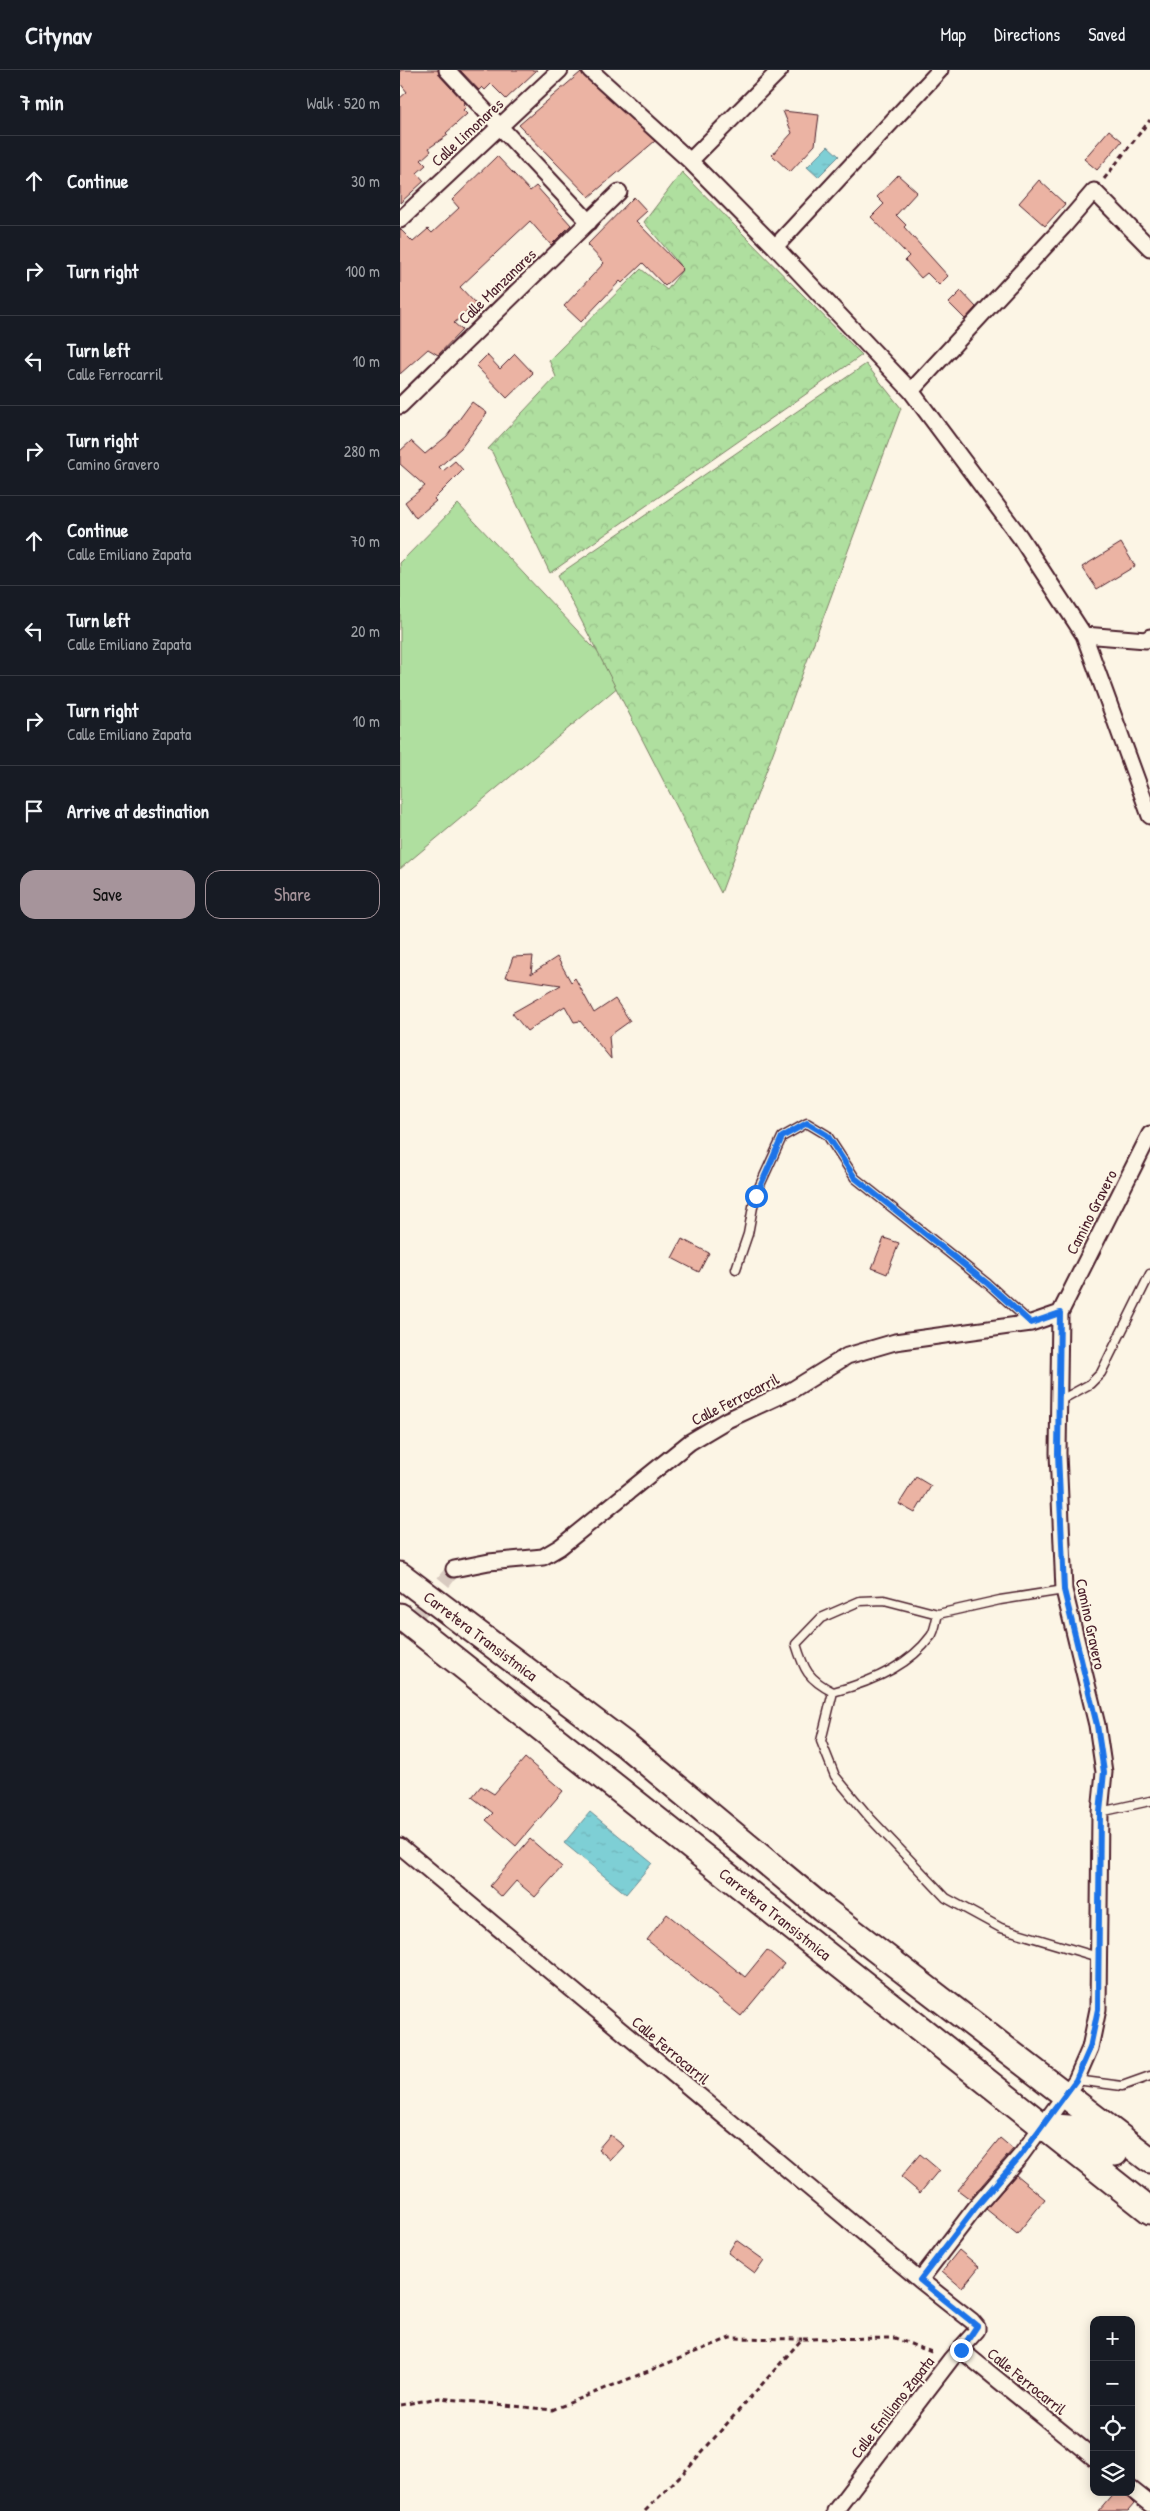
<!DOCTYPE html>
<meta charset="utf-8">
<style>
body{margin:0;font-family:"Patrick Hand",sans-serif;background:#242831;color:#f1f3f6}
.controls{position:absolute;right:15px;bottom:15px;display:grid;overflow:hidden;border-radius:10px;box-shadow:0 2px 12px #0003}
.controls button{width:45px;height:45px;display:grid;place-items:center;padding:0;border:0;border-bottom:1px solid #363941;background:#171b24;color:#f1f3f6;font:25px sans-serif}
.stop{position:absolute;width:15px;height:15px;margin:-11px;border:4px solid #1a73e8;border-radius:50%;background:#fff}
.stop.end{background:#1a73e8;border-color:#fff;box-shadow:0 1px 5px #0008}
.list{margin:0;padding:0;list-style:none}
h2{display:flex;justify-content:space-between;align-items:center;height:65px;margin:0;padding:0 20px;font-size:21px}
h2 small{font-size:16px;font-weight:400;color:#9ea1a6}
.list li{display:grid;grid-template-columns:32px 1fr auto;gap:15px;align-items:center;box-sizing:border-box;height:90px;padding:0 20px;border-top:1px solid #363941}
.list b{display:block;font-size:19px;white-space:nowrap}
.list p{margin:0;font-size:16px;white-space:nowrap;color:#9ea1a6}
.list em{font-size:16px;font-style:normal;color:#9ea1a6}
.actions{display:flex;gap:10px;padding:15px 20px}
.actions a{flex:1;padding:11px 0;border:1px solid #a6949b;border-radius:15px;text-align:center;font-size:18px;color:#a6949b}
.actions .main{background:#a6949b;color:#111}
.icon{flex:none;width:28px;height:28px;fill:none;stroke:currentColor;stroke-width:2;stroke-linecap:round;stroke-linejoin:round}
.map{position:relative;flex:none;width:750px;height:2441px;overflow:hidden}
header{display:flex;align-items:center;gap:30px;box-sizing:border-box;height:70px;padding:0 25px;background:#171b24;border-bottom:1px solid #363941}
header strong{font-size:24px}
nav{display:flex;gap:28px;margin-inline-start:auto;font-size:18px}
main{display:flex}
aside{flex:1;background:#171b24}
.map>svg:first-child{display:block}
</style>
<header>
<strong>Citynav</strong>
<nav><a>Map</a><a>Directions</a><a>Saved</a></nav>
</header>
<main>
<aside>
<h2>7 min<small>Walk · 520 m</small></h2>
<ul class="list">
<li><svg class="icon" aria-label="ahead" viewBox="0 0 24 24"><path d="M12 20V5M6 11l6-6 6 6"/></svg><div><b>Continue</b></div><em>30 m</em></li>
<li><svg class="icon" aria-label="right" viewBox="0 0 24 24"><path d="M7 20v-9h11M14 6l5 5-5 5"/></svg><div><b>Turn right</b></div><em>100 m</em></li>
<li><svg class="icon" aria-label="left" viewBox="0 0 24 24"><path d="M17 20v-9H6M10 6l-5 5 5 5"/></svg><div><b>Turn left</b><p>Calle Ferrocarril</p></div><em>10 m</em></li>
<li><svg class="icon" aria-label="right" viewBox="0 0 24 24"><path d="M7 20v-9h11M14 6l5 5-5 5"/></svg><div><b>Turn right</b><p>Camino Gravero</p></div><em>280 m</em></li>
<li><svg class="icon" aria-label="ahead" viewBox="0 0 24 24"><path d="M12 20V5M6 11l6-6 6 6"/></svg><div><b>Continue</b><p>Calle Emiliano Zapata</p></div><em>70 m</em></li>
<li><svg class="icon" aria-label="left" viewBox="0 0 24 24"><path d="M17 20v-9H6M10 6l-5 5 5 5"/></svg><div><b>Turn left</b><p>Calle Emiliano Zapata</p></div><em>20 m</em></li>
<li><svg class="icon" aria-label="right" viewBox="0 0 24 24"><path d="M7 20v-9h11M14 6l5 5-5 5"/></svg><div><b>Turn right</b><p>Calle Emiliano Zapata</p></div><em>10 m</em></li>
<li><svg class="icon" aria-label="arrive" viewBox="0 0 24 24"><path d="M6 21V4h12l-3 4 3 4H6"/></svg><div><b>Arrive at destination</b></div></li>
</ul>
<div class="actions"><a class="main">Save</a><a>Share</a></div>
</aside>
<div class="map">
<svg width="750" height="2441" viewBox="0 0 750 2441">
<defs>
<pattern id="forest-crowns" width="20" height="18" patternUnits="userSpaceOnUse" patternTransform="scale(1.25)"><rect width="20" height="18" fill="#afdf9f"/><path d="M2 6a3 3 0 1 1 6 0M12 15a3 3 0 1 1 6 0" fill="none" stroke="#98bf89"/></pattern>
<pattern id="water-ripples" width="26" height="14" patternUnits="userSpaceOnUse" patternTransform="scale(1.25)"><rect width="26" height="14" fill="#7ecfd5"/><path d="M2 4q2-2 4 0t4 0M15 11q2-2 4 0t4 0" fill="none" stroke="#6eb1b7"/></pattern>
</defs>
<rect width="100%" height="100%" fill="#fcf5e5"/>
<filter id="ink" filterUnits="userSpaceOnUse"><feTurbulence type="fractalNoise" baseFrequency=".02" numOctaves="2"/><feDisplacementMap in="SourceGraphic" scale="10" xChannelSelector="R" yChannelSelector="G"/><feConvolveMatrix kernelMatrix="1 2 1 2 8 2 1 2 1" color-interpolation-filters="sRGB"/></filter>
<g filter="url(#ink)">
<!-- grass -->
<path fill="#afdf9f" stroke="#7c7f65" d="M58,434l167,177 -225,188v-306z"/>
<!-- forest -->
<path fill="url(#forest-crowns)" stroke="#7c7f65" d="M282,102l180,183 -312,218 -58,-121 -4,-3 68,-72 -7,-17 92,-91 26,21 16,-21 -39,-47z
M466,294l35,44 -180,485 -163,-318z"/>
<!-- water -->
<path fill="url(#water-ripples)" stroke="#698991" d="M428,76l11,10 -21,21 -11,-10z
M190,1742l62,51 -26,31 -62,-51z"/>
<!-- building -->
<path fill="#ebb3a3" stroke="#4a1f2b" d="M0,0h38l2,6 25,27 -2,1 3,3 -3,3 4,4 -21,19 2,2 -19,13 2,3 -10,9 5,5 -9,8 7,8 -24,22v-105l7,-6 -7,-9z
M60,0h77l-31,29 -15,-15 -6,6 -3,-3 -3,3z
M181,2l74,69 -66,56 -70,-72z
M383,41l36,4 -4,30 -25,27 -18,-17 20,-22z
M709,60l13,11 -25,29 -13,-11z
M97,86l33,35 6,-5 35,39 -20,20 -21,-24 -70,66 16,17 -22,19 8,7 -24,25 -10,-6 -28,25v-145l13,13 15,-13 4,4 27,-25 -7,-8z
M498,105l19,17 -21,23 10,10 -2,2 44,49 -9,9 -12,-12 -6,5 -16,-18 4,-4 -38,-39 13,-13 -7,-7z
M639,110l26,24 -20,22 -26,-23z
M234,127l13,14 -11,10 47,48 -18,17 -22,-23 -21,20 -2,-2 -39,41 -17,-16 40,-43 -17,-18z
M561,221l15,16 -11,12 -16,-16z
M115,284l18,19 -26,25 -31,-32 11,-11 13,14z
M72,332l15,11 -26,35 -22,19 4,4 12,-10 8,9 -29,29 2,2 -20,17 -11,-16 20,-16 -25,-22v-13l11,-10 14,13 22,-18z
M721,473l14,23 -38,23 -15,-22z
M133,886l-2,18 26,-17 14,25 4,-4 19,35 21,-14 15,22 -21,15 2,23 -31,-38 -6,1 -9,-16 -38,25 -15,-18 49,-28 -55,-8 7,-20z
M484,1168l15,5 -12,31 -15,-6z
M282,1169l27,14 -10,19 -27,-14z
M516,1407l15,9 -16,27 -16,-9z
M125,1688l38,33 -47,55 -30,-26 7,-7 -21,-16 9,-11 13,8z
M130,1769l32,28 -27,30 -19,-16 -14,16 -12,-11z
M267,1844l78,63 22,-27 17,14 -43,52 -94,-76z
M210,2065l14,11 -13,14 -13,-11z
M600,2068l13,11 -43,50 -12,-9z
M520,2084l19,16 -19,23 -19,-16z
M616,2105l29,24 -28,35 -31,-25z
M336,2170l28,20 -9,13 -27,-20z
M559,2180l20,17 -17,21 -20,-17z
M715,2422h7l12,12 -6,7h-29z"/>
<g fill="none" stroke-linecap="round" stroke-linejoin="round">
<!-- minor-tunnel -->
<path stroke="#d8cac0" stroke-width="15" stroke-dasharray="15 8" stroke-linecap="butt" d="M0,1566l54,-67"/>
<!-- service casing -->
<g stroke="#4a1f2b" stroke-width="11">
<path id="service" d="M336,1199l12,-35 7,-38 27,-59 25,-14 20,12 28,43 133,106 43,39
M659,1331l31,-17 11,-11 49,-99
M664,1520l-64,10 -62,14c-2,6 -3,17 -7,22 -22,30 -63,47 -98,56l-12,49 14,35 35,42 76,80 55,30 97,29
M433,1622c-25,-13 -29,-22 -37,-48l25,-26 39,-17 24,-1 54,14
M700,1742l50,-11
M676,2010l46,6 28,-10"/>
</g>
<!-- minor casing -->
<g stroke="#4a1f2b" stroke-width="19">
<path id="minor" d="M47,0l142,152
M190,0l100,91 85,86 136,144 152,-164 31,-36 56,57
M290,91l90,-91
M0,150l160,-150
M375,177l165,-177
M511,321l109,146 64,98 62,5 4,-3
M0,336l219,-214
M684,565l66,181
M54,1499l35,-7 54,-5 17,-10 130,-105 37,-22 65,-30 55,-34 48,-14 136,-19 29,-10
M0,1776l520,434
M561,2280l133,108
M731,2419l19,15
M435,2441l116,-152 26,-29v-3l-5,-6 -52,-41 56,-73 45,-52 55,-75 14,-32 8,-39 2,-197 4,-40 -7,-47 -33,-135 -6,-137 2,-140 90,-179"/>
</g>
<!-- primary casing -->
<g stroke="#4a1f2b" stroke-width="29">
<g id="primary">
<path id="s1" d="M0,1505l227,171 195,162 328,252"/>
<path id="s2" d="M0,1546l750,595"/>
<path d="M642,2056l39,3 34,24"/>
</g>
</g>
<!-- path -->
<path stroke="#4a1f2b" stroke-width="3" stroke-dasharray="5 4" stroke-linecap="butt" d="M704,109l46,-59
M0,2335l39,-7 113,12 178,-72 72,1
M245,2441l41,-41 116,-131 93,-1 39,15"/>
<!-- service -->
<use href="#service" stroke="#fcf5e5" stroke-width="8"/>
<!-- minor -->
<use href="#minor" stroke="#fcf5e5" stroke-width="15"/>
<!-- primary -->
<use href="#primary" stroke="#fcf5e5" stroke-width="25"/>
</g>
</g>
<g fill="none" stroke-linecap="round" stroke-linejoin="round" filter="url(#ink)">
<!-- route -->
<path stroke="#1a73e8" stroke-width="6" d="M356,1126l26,-59 25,-14 20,12 28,43 133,106 43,39 29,-10 -2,140 6,137 33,135 7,47 -4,40 -2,197 -8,39 -14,32 -55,75 -45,52 -56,73 57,46 -16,24"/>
</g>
<g text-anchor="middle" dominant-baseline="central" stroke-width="4" stroke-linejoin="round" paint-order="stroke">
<!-- street labels -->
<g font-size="16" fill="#4a1f2b" stroke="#fcf5e5">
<text transform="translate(67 62) rotate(-43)">Calle Limonares</text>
<text transform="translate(97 216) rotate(-44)">Calle Manzanares</text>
<text transform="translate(691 1142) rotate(-63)">Camino Gravero</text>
<text transform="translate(335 1329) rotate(-27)">Calle Ferrocarril</text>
<text transform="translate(691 1554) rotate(78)">Camino Gravero</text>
<text stroke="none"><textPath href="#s1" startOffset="101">Carretera Transistmica</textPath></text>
<text stroke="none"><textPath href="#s2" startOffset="479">Carretera Transistmica</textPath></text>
<text transform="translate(271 1980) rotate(40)">Calle Ferrocarril</text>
<text transform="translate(627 2311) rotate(39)">Calle Ferrocarril</text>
<text transform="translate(492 2337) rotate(-52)">Calle Emiliano Zapata</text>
</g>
</g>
</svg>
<div class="controls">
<button>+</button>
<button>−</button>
<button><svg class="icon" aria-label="locate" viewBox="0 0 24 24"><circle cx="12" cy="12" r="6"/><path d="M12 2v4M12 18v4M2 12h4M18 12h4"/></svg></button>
<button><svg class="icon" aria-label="layers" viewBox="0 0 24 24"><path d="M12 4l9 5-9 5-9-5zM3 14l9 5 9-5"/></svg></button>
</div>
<div class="stop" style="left:356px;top:1126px"></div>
<div class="stop end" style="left:561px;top:2280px"></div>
</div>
</main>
